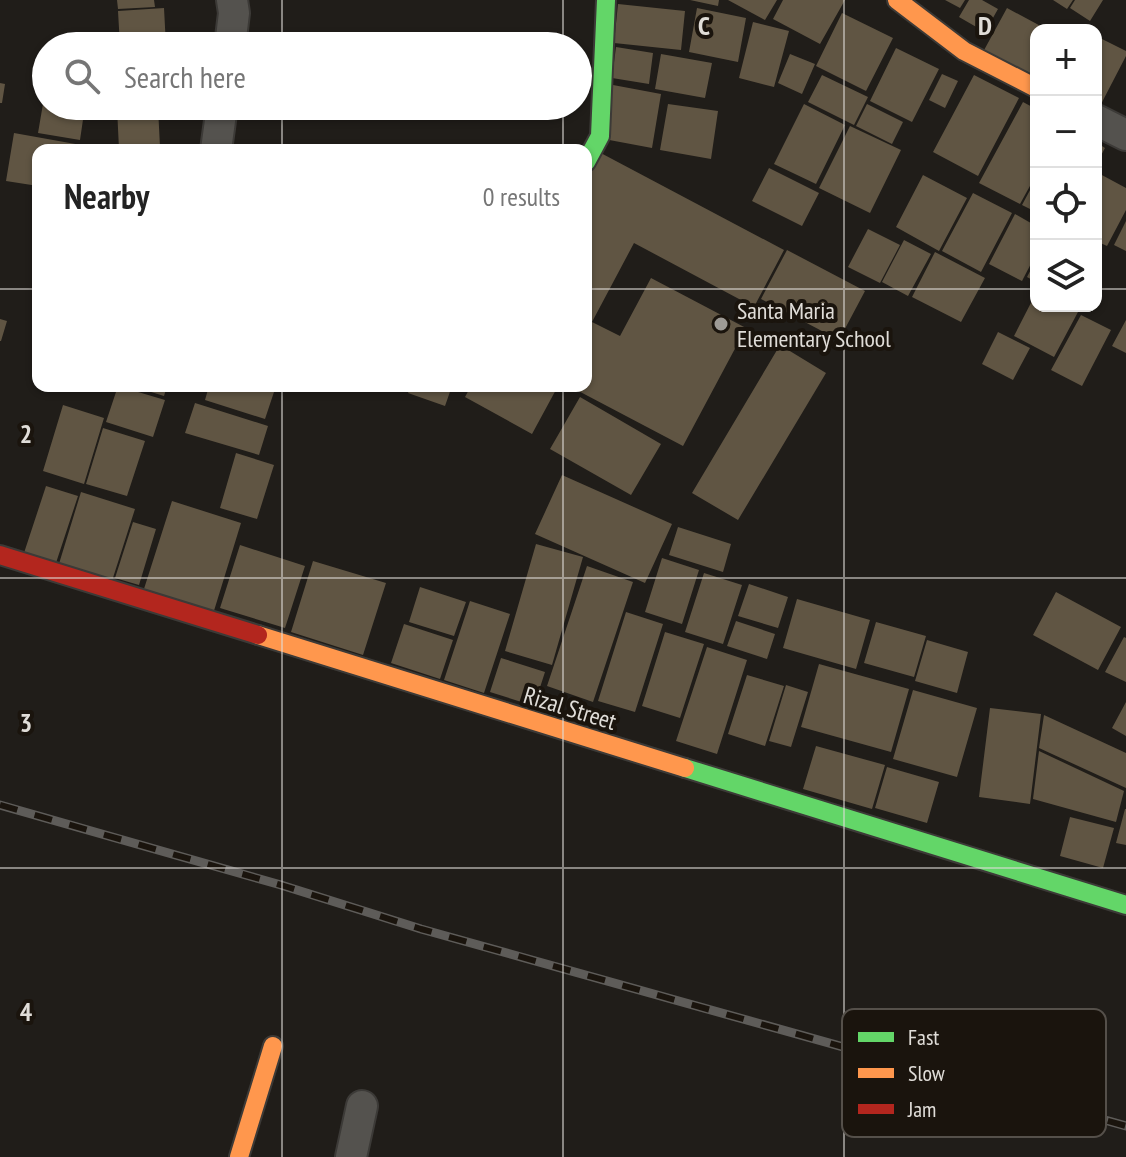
<!DOCTYPE html>
<meta charset="utf-8">
<style>
body{margin:0;font-family:"PT Sans Narrow",sans-serif;background:#f6f6f6;color:#222}
.controls{position:absolute;right:24px;top:24px;display:grid;overflow:hidden;border-radius:16px;box-shadow:0 2px 6px #0004}
.controls button{width:72px;height:72px;display:grid;place-items:center;padding:0;border:0;border-bottom:2px solid #e0e0e0;background:#fff;color:#222;font:40px sans-serif}
.list{margin:0;padding:0;list-style:none}
h2{display:flex;justify-content:space-between;align-items:center;height:104px;margin:0;padding:0 32px;font-size:34px}
h2 small{font-size:26px;font-weight:400;color:#767676}
.icon{flex:none;width:44px;height:44px;fill:none;stroke:currentColor;stroke-width:2;stroke-linecap:round;stroke-linejoin:round}
.map{position:relative;flex:none;width:1126px;height:1157px;overflow:hidden}
.search{position:absolute;background:#fff;box-shadow:0 2px 6px #0004;left:32px;top:32px;width:560px;height:88px;display:flex;align-items:center;gap:20px;box-sizing:border-box;padding:0 28px;border-radius:44px;color:#767676;font-size:30px}
.panel{position:absolute;background:#fff;box-shadow:0 2px 6px #0004;left:32px;top:144px;width:560px;height:248px;border-radius:16px}
.map>svg:first-child{display:block}
</style>
<div class="map">
<svg width="1126" height="1157" viewBox="0 0 1126 1157">
<rect width="100%" height="100%" fill="#201d19"/>
<!-- building -->
<path fill="#605543" d="M117,0h37l1,7 -37,2z
M690,0h29l-1,6z
M728,0h49l-12,20z
M783,0h62l-25,44 -47,-25z
M945,0h20l-5,8z
M969,0h13l16,9 -13,23 -26,-15z
M1053,0h20l-6,9z
M1075,0h28l-13,21 -20,-13z
M618,4l67,7 -4,39 -67,-7z
M164,8l2,38h-46l-2,-35z
M697,8l49,10 -8,44 -49,-10z
M1007,8l41,22h-12v49l-53,-27z
M842,13l51,25 -27,53 -50,-25z
M753,22l36,9 -15,56 -35,-9z
M1096,36l30,15v5l-27,52 -3,-2z
M616,47l37,6 -4,31 -37,-6z
M896,48l43,21 -27,53 -42,-21z
M661,54l51,9 -7,35 -50,-9z
M790,54l25,10 -13,30 -24,-11z
M942,74l16,7 -13,27 -16,-8z
M822,75l46,22 -14,28 -46,-23z
M974,75l45,23 -41,78 -45,-24z
M0,83l5,1 -3,19h-2z
M613,85l48,9 -9,54 -48,-9z
M44,98l2,8h39l-5,34 -42,-7z
M1023,102l13,7v66l-16,29 -41,-21z
M668,104l50,7 -7,48 -51,-9z
M804,104l41,21 -29,59 -42,-20z
M867,104l36,18 -11,22 -36,-18z
M158,107l2,40 -41,2 -2,-41z
M850,126l51,24 -31,63 -51,-25z
M14,133l67,12 -1,5h-42v36l-32,-5z
M1096,142l9,6 -9,17z
M597,151l187,99 -30,57 -120,-64 -42,79 28,14 31,-58 95,50 -63,118 -114,-60h17v-215z
M769,168l50,25 -17,33 -50,-25z
M1100,174l26,14v22l-19,36 -11,-5v-60z
M923,175l44,23 -28,53 -43,-24z
M1036,179v33l-14,-7z
M973,193l39,20 -31,59 -39,-21z
M1015,214l21,12v28l-14,27 -33,-17z
M1126,221v30l-12,-6z
M868,229l32,16 -20,38 -32,-16z
M904,240l27,14 -23,42 -26,-14z
M787,250l78,41 -26,49 -78,-41z
M935,252l50,26 -24,44 -49,-25z
M1036,260v22l-9,-5z
M1036,293v13h30l12,6 -24,45 -40,-21z
M1081,315l30,15 -29,56 -31,-16z
M0,319l7,2 -6,20h-1z
M1126,320v33l-14,-7z
M998,332l32,16 -17,32 -31,-16z
M780,345l46,28 -88,147 -46,-27z
M118,386l47,14 -12,37 -47,-15z
M132,386h35l-3,10z
M209,386h67l-11,33 -60,-19z
M411,386h41l-7,20 -37,-13z
M471,386h87l-26,48 -67,-37z
M580,397l81,47 -30,51 -81,-46z
M195,403l73,23 -9,29 -74,-22z
M63,405l41,13 -20,66 -41,-13z
M103,428l42,13 -18,55 -41,-12z
M236,453l38,12 -17,54 -37,-11z
M562,475l110,49 -27,59 -110,-49z
M46,486l32,10 -23,70 -32,-10z
M81,492l54,17 -24,75 -53,-17z
M172,501l69,22 -28,91 -70,-22z
M133,522l23,7 -17,56 -24,-7z
M678,527l53,17 -8,28 -54,-17z
M536,544l47,13 -31,108 -47,-14z
M240,545l65,21 -20,62 -65,-20z
M662,558l37,12 -17,54 -37,-12z
M313,561l73,22 -23,72 -72,-23z
M587,566l46,16 -40,120 -46,-16z
M704,573l38,12 -19,59 -38,-12z
M749,584l39,13 -10,31 -40,-12z
M420,587l46,15 -12,34 -45,-14z
M1056,592l65,35 -23,43 -65,-35z
M797,599l73,21 -14,49 -73,-21z
M470,601l40,13 -26,79 -40,-13z
M626,612l37,12 -28,88 -37,-11z
M736,621l39,13 -8,25 -40,-13z
M876,622l50,14 -12,41 -50,-14z
M404,624l49,16 -13,39 -49,-16z
M665,632l39,12 -24,74 -38,-12z
M1124,637l2,1v44l-21,-10z
M927,640l41,12 -11,41 -42,-12z
M707,647l40,13 -30,94 -41,-13z
M501,658l44,14 -11,34 -44,-14z
M819,664l90,25 -18,63 -90,-25z
M747,675l37,11 -19,60 -37,-12z
M786,685l22,7 -17,55 -22,-6z
M913,690l64,18 -20,69 -64,-18z
M1126,702v34l-14,-8z
M990,708l51,6 -11,90 -51,-7z
M1044,715l82,38v35l-87,-40z
M816,746l69,19 -13,44 -69,-20z
M1039,751l85,40 -8,31 -83,-23z
M887,767l52,15 -12,41 -52,-15z
M1125,809h1v36l-10,-2z
M1070,817l44,11 -11,40 -43,-12z"/>
<g fill="none" stroke-linecap="round" stroke-linejoin="round">
<!-- street casing -->
<g stroke="#3c3a37" stroke-width="34">
<path id="street" d="M230,46l4,-33 -2,-13
M1096,120l30,15
M216,150l6,-44
M351,1157l11,-51"/>
</g>
<!-- fast casing -->
<g stroke="#3c3a37" stroke-width="22">
<path id="fast" d="M586,162l14,-26 6,-136
M685,768l441,137"/>
</g>
<!-- slow casing -->
<g stroke="#3c3a37" stroke-width="22">
<path id="slow" d="M897,0l67,51 72,37
M258,635l427,133
M239,1157l34,-111"/>
</g>
<!-- jam casing -->
<g stroke="#3c3a37" stroke-width="22">
<path id="jam" d="M0,555l258,80"/>
</g>
<!-- street -->
<use href="#street" stroke="#54524e" stroke-width="30"/>
<!-- fast -->
<use href="#fast" stroke="#63d668" stroke-width="18"/>
<!-- slow -->
<use href="#slow" stroke="#ff974d" stroke-width="18"/>
<!-- jam -->
<use href="#jam" stroke="#b3261e" stroke-width="18"/>
<!-- rail casing -->
<g stroke="#5e5c59" stroke-width="9">
<path id="rail" d="M0,805l281,80 140,44 705,197"/>
</g>
<!-- rail -->
<use href="#rail" stroke="#1a140d" stroke-width="6" stroke-dasharray="18" stroke-linecap="butt"/>
</g>
<!-- grid -->
<path fill="none" stroke="#e0ddd8" stroke-width="2" stroke-opacity="0.55" d="M282,0v46M563,0v46M844,0v1157M282,106v44M563,106v44M0,289h38M586,289h450M1096,289h30M282,386v771M563,386v771M0,578h1126M0,868h1126"/>
<!-- markers -->
<circle fill="#9d9a95" stroke="#1a140d" stroke-width="3" cx="721" cy="324" r="8"/>
<g text-anchor="middle" dominant-baseline="central" stroke-width="8" stroke-linejoin="round" paint-order="stroke">
<!-- poi labels -->
<g font-size="24" fill="#e0ddd8" stroke="#1a140d" text-anchor="start">
<text x="737" y="310">Santa Maria<tspan x="737" dy="28">Elementary School</tspan></text>
</g>
<!-- street labels -->
<g font-size="24" fill="#e0ddd8" stroke="#1a140d">
<text transform="translate(570 708) rotate(17)">Rizal Street</text>
</g>
</g>
<!-- legend -->
<rect x="842" y="1009" width="264" height="128" rx="12" fill="#1a140d" stroke="#55504a" stroke-width="2"/>
<rect x="858" y="1032" width="36" height="10" fill="#63d668"/>
<rect x="858" y="1068" width="36" height="10" fill="#ff974d"/>
<rect x="858" y="1104" width="36" height="10" fill="#b3261e"/>
<g font-size="22" fill="#e0ddd8">
<text x="908" y="1045">Fast</text>
<text x="908" y="1081">Slow</text>
<text x="908" y="1117">Jam</text>
</g>
<g font-size="26" text-anchor="middle" font-weight="bold" fill="#e0ddd8" stroke="#1a140d" stroke-width="8" stroke-linejoin="round" paint-order="stroke">
<text x="704" y="35">C</text>
<text x="985" y="35">D</text>
<text x="26" y="443">2</text>
<text x="26" y="732">3</text>
<text x="26" y="1021">4</text>
</g>
</svg>
<div class="controls">
<button>+</button>
<button>−</button>
<button><svg class="icon" aria-label="locate" viewBox="0 0 24 24"><circle cx="12" cy="12" r="6"/><path d="M12 2v4M12 18v4M2 12h4M18 12h4"/></svg></button>
<button><svg class="icon" aria-label="layers" viewBox="0 0 24 24"><path d="M12 4l9 5-9 5-9-5zM3 14l9 5 9-5"/></svg></button>
</div>
<div class="search"><svg class="icon" aria-label="search" viewBox="0 0 24 24"><circle cx="10" cy="10" r="6"/><path d="M15 15l6 6"/></svg>Search here</div>
<section class="panel">
<h2>Nearby<small>0 results</small></h2>
<ul class="list">
</ul>
</section>
</div>
